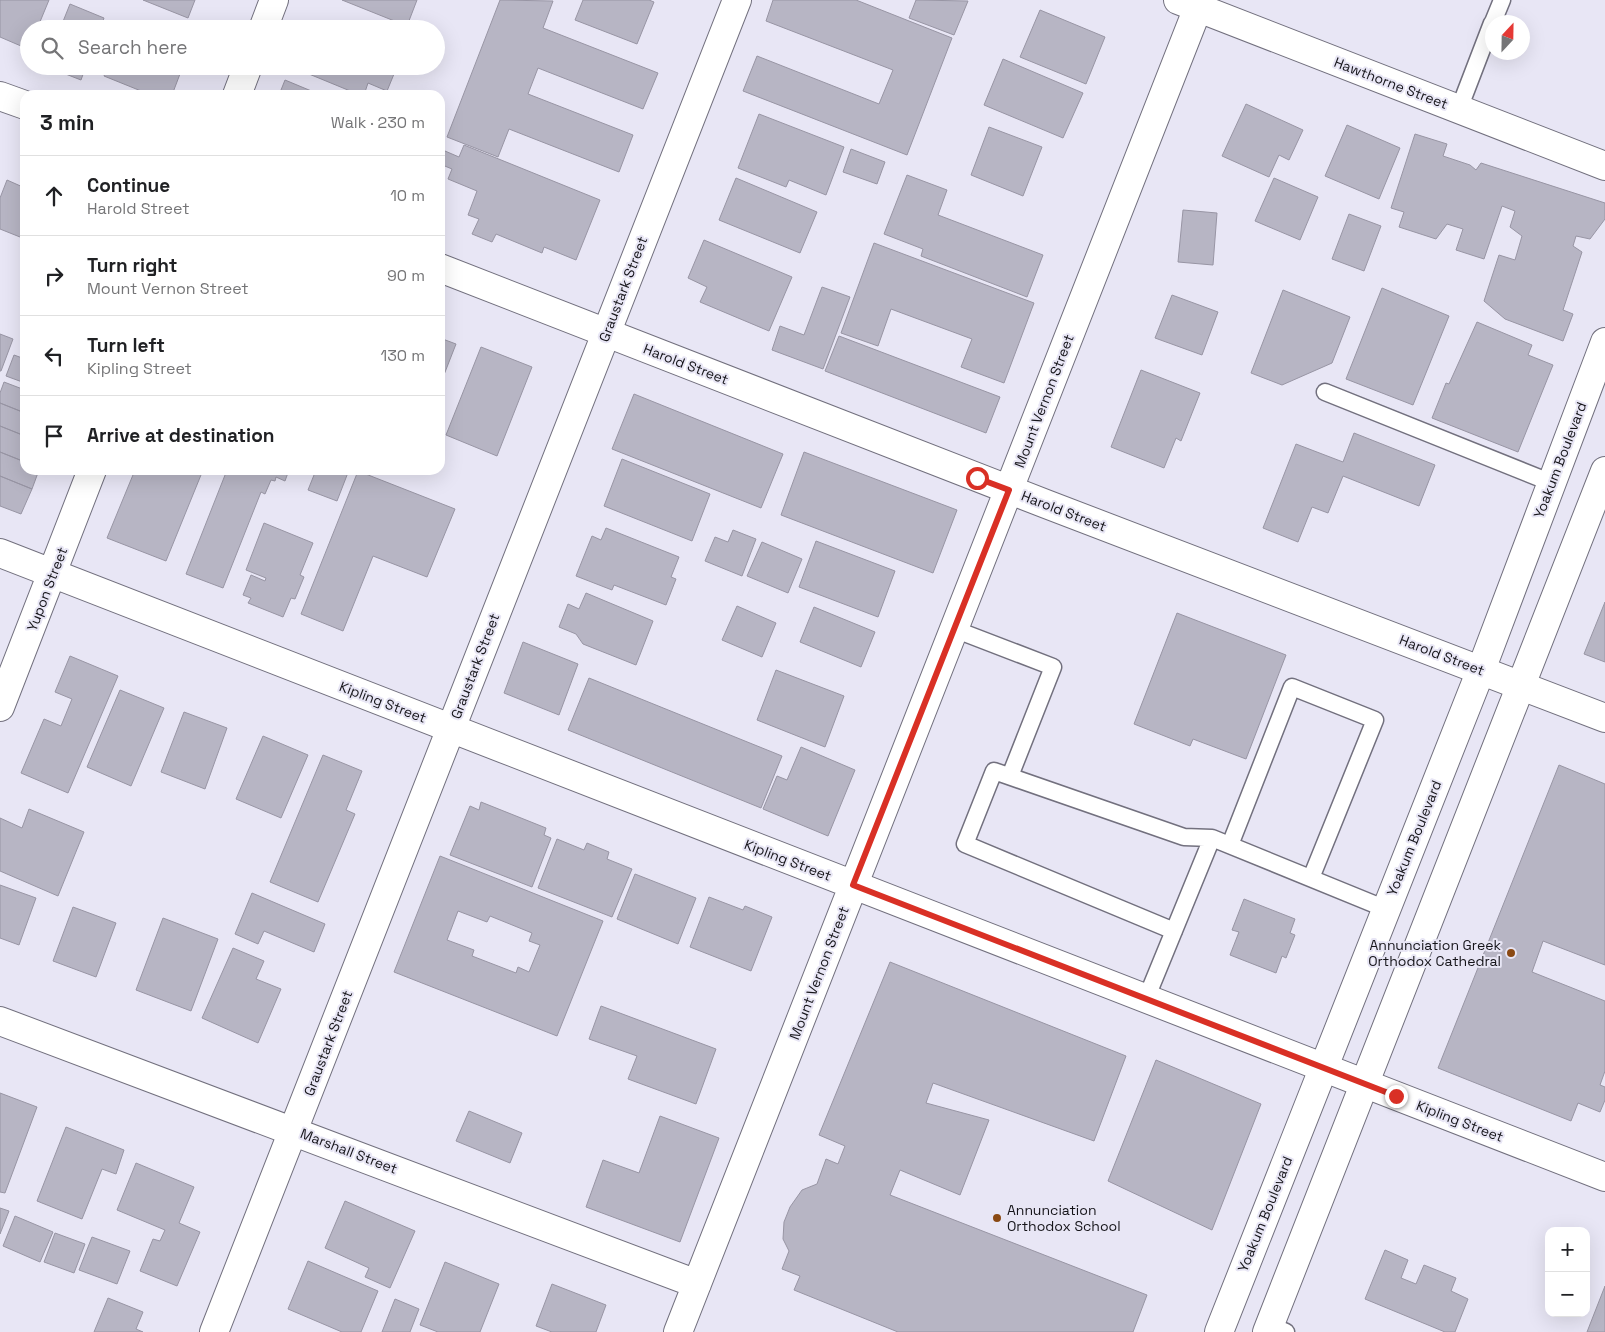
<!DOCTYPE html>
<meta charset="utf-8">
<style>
body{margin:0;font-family:"Space Grotesk",sans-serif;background:#f2f2f2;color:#202124}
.controls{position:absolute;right:15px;bottom:15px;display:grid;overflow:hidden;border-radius:10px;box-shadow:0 5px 20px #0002}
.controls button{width:45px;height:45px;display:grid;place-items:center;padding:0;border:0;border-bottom:1px solid #e0e0e0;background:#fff;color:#202124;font:25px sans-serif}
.compass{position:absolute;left:1485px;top:15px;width:45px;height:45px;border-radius:50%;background:#fff;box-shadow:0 5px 20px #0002;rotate:22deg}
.stop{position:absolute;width:15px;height:15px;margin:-11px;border:4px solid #d93025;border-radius:50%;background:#fff}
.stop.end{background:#d93025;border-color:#fff;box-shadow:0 1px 5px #0008}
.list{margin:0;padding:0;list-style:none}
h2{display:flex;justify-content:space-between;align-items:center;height:65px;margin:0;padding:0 20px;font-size:21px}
h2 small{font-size:16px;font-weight:400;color:#757577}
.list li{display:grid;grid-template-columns:32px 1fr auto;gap:15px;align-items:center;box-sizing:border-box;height:80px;padding:0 20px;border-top:1px solid #e0e0e0}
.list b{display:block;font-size:19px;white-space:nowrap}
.list p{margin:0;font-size:16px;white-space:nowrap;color:#757577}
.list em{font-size:16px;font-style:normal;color:#757577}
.icon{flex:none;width:28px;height:28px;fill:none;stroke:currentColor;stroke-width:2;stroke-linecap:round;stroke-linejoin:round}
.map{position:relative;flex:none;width:1605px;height:1332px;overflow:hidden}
.search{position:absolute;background:#fff;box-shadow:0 5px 20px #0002;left:20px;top:20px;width:425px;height:55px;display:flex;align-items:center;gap:12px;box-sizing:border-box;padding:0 18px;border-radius:28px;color:#757577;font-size:19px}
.panel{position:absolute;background:#fff;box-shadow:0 5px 20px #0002;left:20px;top:90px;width:425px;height:385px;border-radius:15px}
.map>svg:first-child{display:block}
</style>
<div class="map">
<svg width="1605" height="1332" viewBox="0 0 1605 1332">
<rect width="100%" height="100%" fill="#e8e6f5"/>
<!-- building -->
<path fill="#b7b5c4" stroke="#9895a4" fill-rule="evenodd" d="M0,0h49l-12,29h-8l-1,20 -28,-12z
M143,0h52l-7,18z
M342,0h75l-10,26z
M500,0l53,1 -10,27 115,45 -15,36 -105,-41 -10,26 105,41 -14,37 -110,-43 -11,28 -51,-20z
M583,0h66l5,2 -17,42 -62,-24z
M773,0h83l96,38 -45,117 -164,-64 14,-35 122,48 14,-34 -127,-49z
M916,0l52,1 -14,34 -45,-17z
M70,4l34,14 -4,11h-40z
M1040,10l65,27 -19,47 -66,-27z
M1003,59l80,34 -20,45 -79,-33z
M45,66h41l-5,14z
M108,66h75l-11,29h-21l-47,-19z
M313,66h63l18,8 -7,17 -19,-8 -4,12h-4l-51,-21z
M285,80l36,15h-42z
M1246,104l57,26 -14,30 -10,-5 -10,22 -47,-21z
M759,114l85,33 -18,48 -37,-15 -3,7 -48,-19z
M1347,125l53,23 -21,51 -54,-23z
M989,127l53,20 -19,49 -52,-21z
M1415,134l32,10 -4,12 27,9 6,5 5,-7 124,40v16l-15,20 -14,-3 -3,10 9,6 -19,58 10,4 -10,27 -58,-22 -21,-18 15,-46 16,5 7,-24 -12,-9 5,-16 -13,-5 -18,53 -28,-9 7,-21 -16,-5 -11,15 -37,-12 5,-15 -13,-4z
M464,145l136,55 -24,60 -32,-13 -2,6 -46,-19 -4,8 -20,-8 7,-15 -11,-4 9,-24 -29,-12 4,-10 -12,-5 5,-13 14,6z
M851,149l34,13 -8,22 -34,-12z
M907,175l40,15 -9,25 105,40 -16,42 -106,-41 2,-7 -39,-15z
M736,178l81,34 -17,41 -81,-33z
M1274,178l44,19 -18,43 -45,-19z
M7,180l18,8v51l-25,-10v-31z
M1183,210l34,3 -4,52 -35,-3z
M1349,214l32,12 -17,45 -32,-12z
M704,240l88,37 -23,54 -69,-29 7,-15 -19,-9z
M874,243l160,60 -30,80 -43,-16 11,-28 -81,-30 -13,37 -37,-13z
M822,287l28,10 -27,72 -51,-19 8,-24 24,9z
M1382,288l67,28 -36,89 -67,-26z
M1283,290l67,27 -18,46 -50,22 -31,-12z
M1172,295l46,17 -16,43 -47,-17z
M1477,322l55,23 -4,10 25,10 -35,87 -86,-34 14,-35 3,1z
M0,334l13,5 -12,32h-1z
M839,336l161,61 -14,36 -161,-62z
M440,338l16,6 -16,41z
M481,347l51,20 -35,89 -51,-21z
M14,355l11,4v24l-19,-7z
M1141,370l59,23 -19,48 -5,-3 -12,30 -53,-21z
M4,382l21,8v23l-25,-10v-10z
M634,394l149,60 -22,54 -149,-59z
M0,403l25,10v23l-25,-10z
M0,426l25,10v26l-25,-10z
M1354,433l81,32 -16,41 -76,-30 -15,37 -16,-6 -14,35 -35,-14 33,-84 47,18z
M0,452l25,10v8h14l-7,19 -32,-13z
M804,452l153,58 -24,63 -152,-58z
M622,459l88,35 -18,47 -88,-35z
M135,470h68l-37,91 -59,-23z
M227,470h62l-4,11 -9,-4 -1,4 -4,-1 -6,14 -4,-2 -38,96 -37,-14z
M316,470h33l-12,31 -29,-11z
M358,471l97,38 -28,68 -54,-21 -30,75 -42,-17z
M0,476l32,13 -11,25 -21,-8z
M264,523l49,20 -13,32 4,2 -9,22 -4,-1 -8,19 -35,-14 3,-5 -8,-3 8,-20 14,6 1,-3 -20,-8z
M606,528l73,29 -8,20 5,2 -10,26 -52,-20 -2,5 -36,-14 16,-40 9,4z
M733,530l23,9 -14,37 -37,-15 10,-24 13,5z
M816,541l79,30 -17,46 -79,-30z
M762,542l40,17 -14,34 -41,-17z
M586,593l67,28 -17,44 -53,-21 -7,-10 -17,-7 9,-23 11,5z
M1605,602v60l-21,-8z
M737,606l39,17 -14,34 -40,-17z
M814,607l61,25 -14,35 -61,-25z
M1177,613l109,42 -40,104 -53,-20 -3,7 -56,-22z
M523,642l55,22 -19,51 -55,-22z
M70,656l48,20 -50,117 -47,-20 23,-54 17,7 11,-27 -17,-7z
M776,670l68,26 -19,51 -68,-27z
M589,678l193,78 -21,52 -193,-78z
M120,690l44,18 -33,78 -44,-19z
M184,712l43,16 -22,61 -44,-17z
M263,736l45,19 -27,63 -45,-19z
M801,747l54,23 -27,66 -65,-27 14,-33 10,4z
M323,755l39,16 -16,39 9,4 -37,88 -48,-20z
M1559,765l46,19v181l-62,-24 -11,31 73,29v70l-5,14 5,2v13l-5,12 -22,-9 -7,18 -133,-53z
M481,802l65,26 -2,7 7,3 -19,49 -82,-32 20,-49 9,4z
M29,809l55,23 -26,64 -58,-25v-53l22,10z
M557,839l27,11 3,-7 22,9 -2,7 25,10 -20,48 -74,-29z
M440,856l163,65 -46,115 -163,-64zM458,911l29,11 3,-6 42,17 -3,8 11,4 -11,27 -11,-5 -2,6 -44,-17 2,-6 -27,-10z
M635,874l61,24 -18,46 -61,-25z
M0,885l36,13 -17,47 -19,-7z
M252,893l73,31 -11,28 -50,-21 -6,13 -23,-10z
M709,897l34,13 2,-4 27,11 -21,54 -61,-24z
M1244,899l51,20 -5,14 5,2 -9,23 -4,-2 -6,17 -46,-18 9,-23 -7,-2z
M73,907l43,16 -20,54 -43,-16z
M163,918l55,21 -27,72 -55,-21z
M233,948l31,13 -8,18 25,10 -23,54 -56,-25z
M890,962l236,94 -32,85 -161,-58 -7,20 63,17 -29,75 -60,-25 -10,25 257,100 -14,37h-235l-104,-42 6,-14 -18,-7 7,-18 -6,-12 1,-17 6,-15 12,-17 15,-6 9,-25 12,5 7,-18 -26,-11z
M601,1006l115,43 -20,55 -68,-25 9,-23 -48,-17z
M1156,1060l105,44 -49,126 -104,-49z
M0,1093l37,14 -32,86 -5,-1z
M469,1111l53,22 -12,30 -54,-22z
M660,1116l59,22 -39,104 -94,-35 17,-47 36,13z
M66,1127l58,23 -8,24 -14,-5 -20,50 -45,-18z
M136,1163l58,24 -15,36 21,9 -23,54 -37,-15 13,-32 7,2 5,-11 -48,-20z
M345,1201l70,30 -25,57 -25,-11 4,-9 -44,-20z
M0,1208l9,3 -9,23z
M15,1216l38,16 -13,30 -37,-16z
M55,1233l30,11 -11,29 -30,-11z
M92,1237l38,14 -13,33 -38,-14z
M1385,1250l23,10 -7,18 15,6 8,-19 32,13 -5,13 17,8 -13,33h-10l-80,-33z
M308,1261l70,30 -17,41h-19l-54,-23z
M445,1262l54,22 -19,48h-42l-18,-7z
M552,1284l54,21 -10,27h-44l-16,-6z
M1605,1286v46h-18z
M108,1298l35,14 -7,17 7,3h-49z
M395,1299l24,10 -9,23h-28z"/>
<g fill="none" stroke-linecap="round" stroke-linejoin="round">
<!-- lane casing -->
<g stroke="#72707e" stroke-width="19">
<path id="lane" d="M1493,22l9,-22
M1459,109l33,-86
M1325,392l227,91
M954,629l99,38 -43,109
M1230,845l62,-158 83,33 -64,158
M1174,931l-209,-87 29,-73 190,66 28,1 174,71
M1146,999l66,-161
M1270,1325l16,7"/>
</g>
<!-- street casing -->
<g stroke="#72707e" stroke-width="30">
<path id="street" d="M263,29l11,-29
M237,95l11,-29
M0,96l25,9
M440,268l606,236 559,214
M0,553l1605,624
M0,707l92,-237
M0,1021l697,263
M678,1332l523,-1332"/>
</g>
<!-- secondary casing -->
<g stroke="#72707e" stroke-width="30">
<path id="secondary" d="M1178,0l427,166
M214,1332l523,-1332
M1219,1332l262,-662 124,-328
M1267,1332l338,-861"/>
</g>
<!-- lane -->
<use href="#lane" stroke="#fff" stroke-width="16"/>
<!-- street -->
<use href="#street" stroke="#fff" stroke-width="28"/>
<!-- secondary -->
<use href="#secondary" stroke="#fff" stroke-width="28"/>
</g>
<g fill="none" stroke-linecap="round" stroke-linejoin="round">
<!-- route -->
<path stroke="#d93025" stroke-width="6" d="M977,478l32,12 -156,395 543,211"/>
</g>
<!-- markers -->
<g fill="#8a4913" stroke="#e8e6f5" stroke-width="2">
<circle cx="1511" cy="953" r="5"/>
<circle cx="997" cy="1218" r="5"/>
</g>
<g text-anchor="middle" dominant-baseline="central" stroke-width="4" stroke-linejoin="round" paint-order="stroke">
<!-- street labels -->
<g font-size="14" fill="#151419" stroke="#e8e6f5">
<text transform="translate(1391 83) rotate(21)">Hawthorne Street</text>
<text transform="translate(623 289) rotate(-69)">Graustark Street</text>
<text transform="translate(686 364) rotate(21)">Harold Street</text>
<text transform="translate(1044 401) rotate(-69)">Mount Vernon Street</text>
<text transform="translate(1560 460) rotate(-69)">Yoakum Boulevard</text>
<text transform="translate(1064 511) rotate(21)">Harold Street</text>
<text transform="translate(47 589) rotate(-69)">Yupon Street</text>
<text transform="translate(1442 655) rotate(21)">Harold Street</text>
<text transform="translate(475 666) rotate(-69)">Graustark Street</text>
<text transform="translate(383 702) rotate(21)">Kipling Street</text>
<text transform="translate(1414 838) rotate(-68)">Yoakum Boulevard</text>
<text transform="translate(788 860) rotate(21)">Kipling Street</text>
<text transform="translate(819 973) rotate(-69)">Mount Vernon Street</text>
<text transform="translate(328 1043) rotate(-69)">Graustark Street</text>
<text transform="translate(1460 1121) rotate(21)">Kipling Street</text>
<text transform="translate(349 1151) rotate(21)">Marshall Street</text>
<text transform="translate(1265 1214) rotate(-68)">Yoakum Boulevard</text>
</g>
<!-- poi labels -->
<g font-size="14" fill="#151419" stroke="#e8e6f5" text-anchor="end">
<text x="1501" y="945">Annunciation Greek<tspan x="1501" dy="16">Orthodox Cathedral</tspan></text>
<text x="1007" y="1210" text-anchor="start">Annunciation<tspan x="1007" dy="16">Orthodox School</tspan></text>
</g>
</g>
</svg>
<div class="controls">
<button>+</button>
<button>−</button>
</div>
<svg class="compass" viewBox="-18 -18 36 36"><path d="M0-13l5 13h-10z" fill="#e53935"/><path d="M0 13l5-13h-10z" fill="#757577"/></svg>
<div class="stop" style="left:977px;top:478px"></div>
<div class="stop end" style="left:1396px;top:1096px"></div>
<div class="search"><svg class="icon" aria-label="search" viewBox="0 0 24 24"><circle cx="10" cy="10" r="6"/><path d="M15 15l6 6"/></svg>Search here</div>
<section class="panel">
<h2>3 min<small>Walk · 230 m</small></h2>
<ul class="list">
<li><svg class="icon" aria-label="ahead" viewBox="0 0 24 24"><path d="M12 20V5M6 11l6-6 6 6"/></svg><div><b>Continue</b><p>Harold Street</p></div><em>10 m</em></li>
<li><svg class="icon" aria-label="right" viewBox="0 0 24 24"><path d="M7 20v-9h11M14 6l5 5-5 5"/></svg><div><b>Turn right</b><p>Mount Vernon Street</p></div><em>90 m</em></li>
<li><svg class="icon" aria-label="left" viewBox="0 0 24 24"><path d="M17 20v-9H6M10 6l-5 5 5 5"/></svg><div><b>Turn left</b><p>Kipling Street</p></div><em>130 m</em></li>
<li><svg class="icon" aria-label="arrive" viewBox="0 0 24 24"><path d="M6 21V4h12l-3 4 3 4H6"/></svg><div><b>Arrive at destination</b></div></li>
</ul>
</section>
</div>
